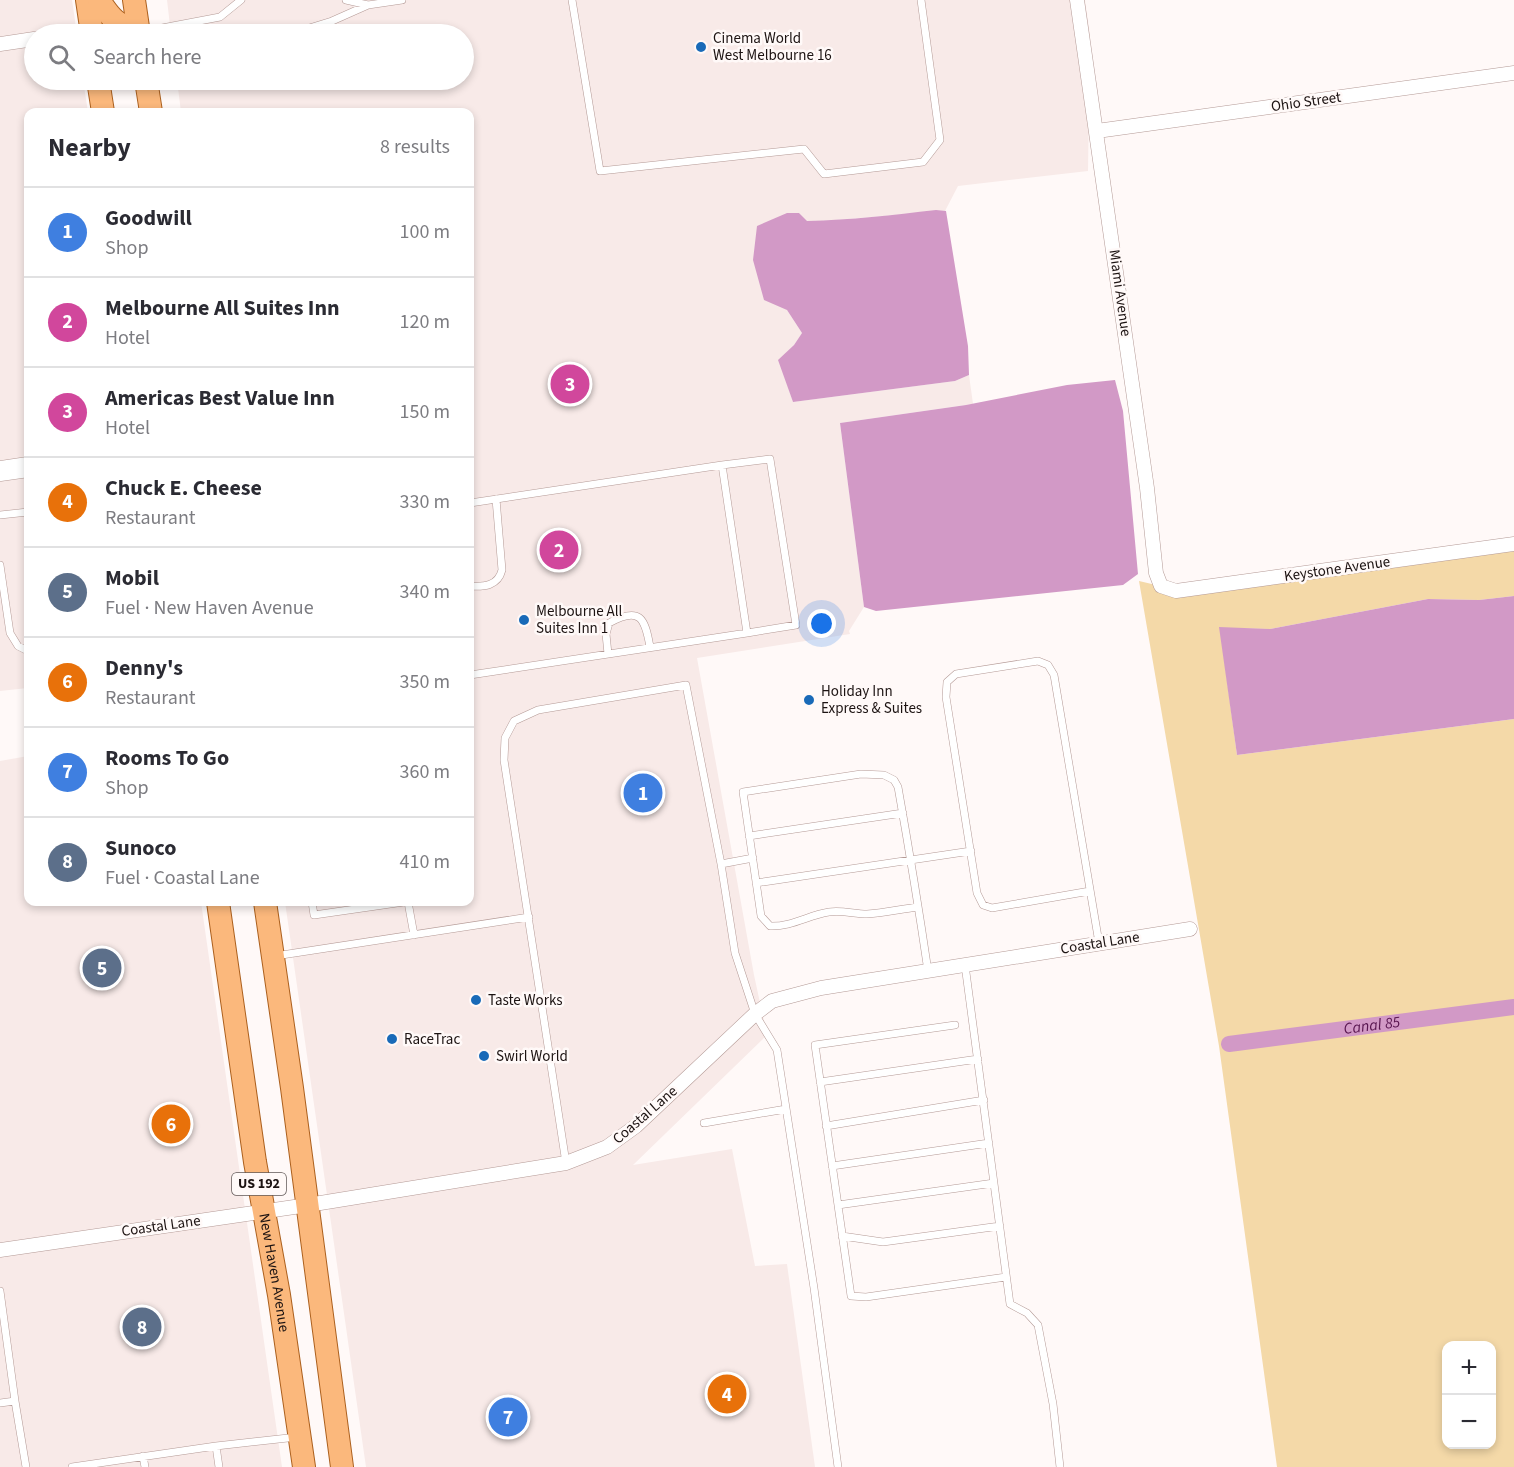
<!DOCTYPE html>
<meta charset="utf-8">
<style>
body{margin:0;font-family:"Source Sans 3",sans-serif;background:#f2f2f3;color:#2b2b33}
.controls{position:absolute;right:18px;bottom:18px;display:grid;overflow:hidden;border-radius:12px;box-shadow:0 3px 9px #0003}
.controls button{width:54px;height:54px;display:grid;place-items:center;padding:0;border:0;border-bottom:2px solid #e1e1e2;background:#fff;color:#2b2b33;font:30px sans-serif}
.you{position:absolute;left:822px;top:624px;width:21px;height:21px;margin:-15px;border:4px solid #fff;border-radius:50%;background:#1a73e8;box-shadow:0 0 0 9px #1a73e833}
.badge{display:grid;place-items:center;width:39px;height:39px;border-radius:50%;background:#ea580c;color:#fff;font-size:20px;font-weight:700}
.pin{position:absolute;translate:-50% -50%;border:3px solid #fff;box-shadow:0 2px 6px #0006}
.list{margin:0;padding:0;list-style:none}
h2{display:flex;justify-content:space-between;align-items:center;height:78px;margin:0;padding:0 24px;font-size:26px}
h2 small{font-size:20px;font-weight:400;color:#7c7c81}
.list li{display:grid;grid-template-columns:39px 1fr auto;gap:18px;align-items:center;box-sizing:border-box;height:90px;padding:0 24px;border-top:2px solid #e1e1e2}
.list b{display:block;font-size:22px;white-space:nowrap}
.list p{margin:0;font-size:20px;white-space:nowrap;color:#7c7c81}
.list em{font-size:20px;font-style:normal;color:#7c7c81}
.icon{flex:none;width:33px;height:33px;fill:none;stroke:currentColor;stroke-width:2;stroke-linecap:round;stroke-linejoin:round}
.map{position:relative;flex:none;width:1514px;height:1467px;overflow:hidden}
.search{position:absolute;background:#fff;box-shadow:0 3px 9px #0003;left:24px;top:24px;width:450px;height:66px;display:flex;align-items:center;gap:15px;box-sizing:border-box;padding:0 21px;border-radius:33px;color:#7c7c81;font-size:22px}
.panel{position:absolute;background:#fff;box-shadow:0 3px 9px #0003;left:24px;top:108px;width:450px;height:798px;border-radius:12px}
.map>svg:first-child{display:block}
</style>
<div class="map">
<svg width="1514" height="1467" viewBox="0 0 1514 1467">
<rect width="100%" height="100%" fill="#fff9f8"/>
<!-- built -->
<path fill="#f8eae8" d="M0,0h72l5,34h-43v46h49l5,32h-60v347l-28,4z
M167,0h918l5,35 -2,136 -130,15 -13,25 -122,10h-17l-7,-8 -12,97 15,23 -8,12 -15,15 14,42 162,-21 14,-6 4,29 -133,19 24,184 -15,24 1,3 -153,24 57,317 13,60 -134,130 99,-16 23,117 32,-2 28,203h-449l-81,-565h185v-790h-289l-4,-32h287v-46h-293z
M28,475v213l-28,3v-212z
M28,756v146h173l81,565h-282v-706z"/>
<!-- green -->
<path fill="#f4d9a8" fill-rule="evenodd" d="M1514,543v53l-35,4 -51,-1 -158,30 -50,-1 17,127 277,-36v748h-237l-58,-421 -80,-465 34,8zM1446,1346h46v98h-46z"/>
<!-- water -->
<path fill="#d299c6" d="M936,210l10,1 22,135 1,29 -14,6 -162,21 -15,-42 16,-15 8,-12 -15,-23 -23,-10 -11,-40 4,-34 30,-13h12l8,8c43,-1 86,-6 129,-11z
M1115,380l8,31 15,163 -15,11 -247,26 -12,-4 -24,-184 126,-18 101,-20z
M1514,596v123l-277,36 -18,-128 51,2 158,-30 51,1z"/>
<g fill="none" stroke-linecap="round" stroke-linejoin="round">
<!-- canal -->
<path stroke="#d299c6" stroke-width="16" id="s1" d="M1229,1044l285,-37"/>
<!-- service casing -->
<g stroke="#b49a96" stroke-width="8">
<path id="service" d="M346,0l22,5
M572,0l28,171 204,-22 20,25 99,-12 17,-22 -19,-140
M141,32l79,-15 21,-17
M159,32h61l6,2
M299,34l7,-5 26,-8 36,-16 34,-5
M722,465l48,-6 26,166 -49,8
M470,503l252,-38 25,168 -277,42
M0,515l28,-3
M0,565l10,68 8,13 10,5
M470,586c14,1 28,0 32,-16l-6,-71
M608,654l-2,-20 3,-11c31,-17 36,-5 41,24
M749,836l154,-23
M721,864l32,-6
M756,883l215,-32
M1090,891l-98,17 -9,-3 -6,-12 -31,-196 1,-15 9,-8 82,-13 10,4 6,10 45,268
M312,902l2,13 90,-13
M408,902l6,33
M918,907c-17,2 -34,6 -51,7 -13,0 -25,-4 -38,-2 -20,3 -38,15 -59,14l-9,-10 -18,-124 118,-18 23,1 10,5 4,7c11,62 21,123 30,184
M275,956l254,-39
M965,965l45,339 17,9 11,12 15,79 7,63
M955,1025l-140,20 36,251 15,1 140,-20
M820,1082l158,-23
M704,1123l82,-14
M826,1126l158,-26
M566,1163l-62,-403 1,-22 9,-17 24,-11 148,-25 35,179 14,89 20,61 22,36 37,238 24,179
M832,1166l157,-23
M838,1205l156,-22
M842,1236l41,6 117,-16
M0,1291l15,110
M0,1403l15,-2 11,66
M216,1446l3,21
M143,1456l2,11
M72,1467l144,-21 81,-9"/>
</g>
<!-- minor casing -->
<g stroke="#b49a96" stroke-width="15">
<path id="minor" d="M1077,0l70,488 9,85 5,13 15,5 338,-47
M74,34l17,-2
M0,44l34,-5
M1097,131l417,-58
M0,1250l308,-45 258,-42 41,-16 29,-21 119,-112 17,-13 49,-13 369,-59"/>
</g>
<!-- secondary casing -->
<g stroke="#b49a96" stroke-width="21">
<path id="secondary" d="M0,471l28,-4"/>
</g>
<!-- primary casing -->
<g stroke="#ac601e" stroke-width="24">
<g id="primary">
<path d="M87,0l5,34"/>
<path d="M99,0c12,19 18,25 40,32"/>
<path d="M134,0l5,34"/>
<path d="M98,80l5,32"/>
<path d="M146,80l5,32"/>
<path id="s2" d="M218,902l37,260 24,133 25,172"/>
<path d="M265,902l27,186 50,379"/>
</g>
</g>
<!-- service -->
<use href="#service" stroke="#fff" stroke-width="7"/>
<!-- minor -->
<use href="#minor" stroke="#fff" stroke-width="14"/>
<!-- secondary -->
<use href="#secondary" stroke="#fff" stroke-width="20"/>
<!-- primary -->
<use href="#primary" stroke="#fbb87c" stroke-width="22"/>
</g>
<!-- markers -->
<g fill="#196ab8" stroke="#fff9f8" stroke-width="2">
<circle cx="701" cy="47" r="6"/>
<circle cx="524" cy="620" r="6"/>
<circle cx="809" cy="700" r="6"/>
<circle cx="476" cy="1000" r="6"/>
<circle cx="392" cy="1039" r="6"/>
<circle cx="484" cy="1056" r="6"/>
</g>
<g text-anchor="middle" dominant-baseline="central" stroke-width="5" stroke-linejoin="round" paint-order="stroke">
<!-- shield labels -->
<rect fill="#fff9f8" stroke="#605857" stroke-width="1.5" x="232" y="1173" width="54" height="22" rx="4.5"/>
<g font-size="14" font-weight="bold" fill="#1c1312">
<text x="259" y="1184">US 192</text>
</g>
<!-- poi labels -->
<g font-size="15" fill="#1c1312" stroke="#fff9f8" text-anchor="start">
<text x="713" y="38">Cinema World<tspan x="713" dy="17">West Melbourne 16</tspan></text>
<text x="536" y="611">Melbourne All<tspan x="536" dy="17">Suites Inn 1</tspan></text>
<text x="821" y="691">Holiday Inn<tspan x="821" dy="17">Express &amp; Suites</tspan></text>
<text x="488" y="1000">Taste Works</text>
<text x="404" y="1039">RaceTrac</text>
<text x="496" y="1056">Swirl World</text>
</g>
<!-- street labels -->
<g font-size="15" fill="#1c1312" stroke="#fff9f8">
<text transform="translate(1306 102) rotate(-8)">Ohio Street</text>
<text transform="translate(1120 293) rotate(82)">Miami Avenue</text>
<text transform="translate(1337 569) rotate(-8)">Keystone Avenue</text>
<text transform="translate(1100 943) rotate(-9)">Coastal Lane</text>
<text transform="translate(645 1115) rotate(-41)">Coastal Lane</text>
<text transform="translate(161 1226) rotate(-8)">Coastal Lane</text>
<text stroke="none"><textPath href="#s2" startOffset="375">New Haven Avenue</textPath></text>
</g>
<!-- water labels -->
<g font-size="16" font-style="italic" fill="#591650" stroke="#fff9f8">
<text stroke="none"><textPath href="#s1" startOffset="144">Canal 85</textPath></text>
</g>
</g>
</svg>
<div class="controls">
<button>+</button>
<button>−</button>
</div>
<div class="you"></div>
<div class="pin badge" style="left:643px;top:793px;background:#3f7fe0">1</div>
<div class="pin badge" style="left:559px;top:550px;background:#d1479c">2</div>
<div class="pin badge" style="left:570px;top:384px;background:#d1479c">3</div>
<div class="pin badge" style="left:727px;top:1394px;background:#e8710a">4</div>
<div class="pin badge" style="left:102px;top:968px;background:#5c6f8a">5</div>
<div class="pin badge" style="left:171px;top:1124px;background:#e8710a">6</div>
<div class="pin badge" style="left:508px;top:1417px;background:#3f7fe0">7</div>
<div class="pin badge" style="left:142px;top:1327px;background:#5c6f8a">8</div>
<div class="search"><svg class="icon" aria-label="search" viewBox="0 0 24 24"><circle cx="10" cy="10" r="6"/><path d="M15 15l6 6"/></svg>Search here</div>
<section class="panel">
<h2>Nearby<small>8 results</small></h2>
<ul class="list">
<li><span class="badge" style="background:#3f7fe0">1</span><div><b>Goodwill</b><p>Shop</p></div><em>100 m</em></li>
<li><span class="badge" style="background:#d1479c">2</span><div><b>Melbourne All Suites Inn</b><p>Hotel</p></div><em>120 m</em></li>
<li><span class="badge" style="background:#d1479c">3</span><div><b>Americas Best Value Inn</b><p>Hotel</p></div><em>150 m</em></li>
<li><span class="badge" style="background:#e8710a">4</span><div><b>Chuck E. Cheese</b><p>Restaurant</p></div><em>330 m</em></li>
<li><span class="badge" style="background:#5c6f8a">5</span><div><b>Mobil</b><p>Fuel · New Haven Avenue</p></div><em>340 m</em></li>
<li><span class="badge" style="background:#e8710a">6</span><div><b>Denny's</b><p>Restaurant</p></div><em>350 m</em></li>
<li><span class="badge" style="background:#3f7fe0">7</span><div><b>Rooms To Go</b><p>Shop</p></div><em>360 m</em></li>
<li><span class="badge" style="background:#5c6f8a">8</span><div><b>Sunoco</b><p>Fuel · Coastal Lane</p></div><em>410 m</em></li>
</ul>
</section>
</div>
